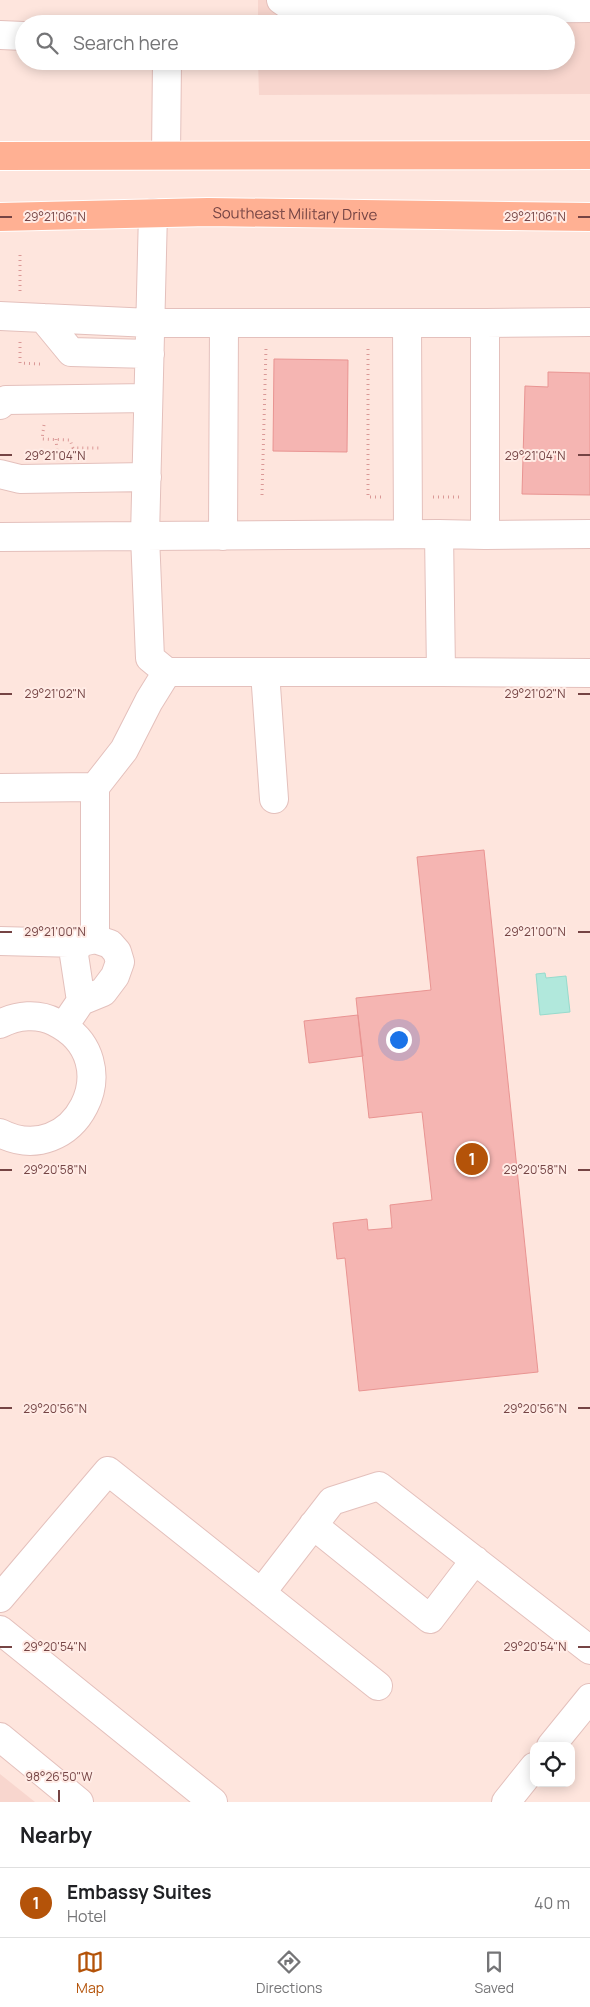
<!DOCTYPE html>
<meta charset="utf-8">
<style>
body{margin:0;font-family:Manrope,sans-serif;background:#f2f2f2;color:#202124}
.controls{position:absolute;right:15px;bottom:15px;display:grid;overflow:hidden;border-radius:10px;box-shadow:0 2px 12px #0003}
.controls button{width:45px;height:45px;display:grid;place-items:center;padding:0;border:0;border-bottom:1px solid #e0e0e0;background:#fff;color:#202124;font:25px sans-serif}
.you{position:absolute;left:398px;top:1039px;width:18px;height:18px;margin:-12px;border:4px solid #fff;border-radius:50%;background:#1a73e8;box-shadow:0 0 0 8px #1a73e833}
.badge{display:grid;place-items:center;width:32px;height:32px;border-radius:50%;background:#b45309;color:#fff;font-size:16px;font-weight:700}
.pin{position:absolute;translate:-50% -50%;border:2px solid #fff;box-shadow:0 1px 5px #0006}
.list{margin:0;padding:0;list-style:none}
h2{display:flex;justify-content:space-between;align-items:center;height:65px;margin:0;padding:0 20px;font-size:21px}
h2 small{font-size:16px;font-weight:400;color:#757577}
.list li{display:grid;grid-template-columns:32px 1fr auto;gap:15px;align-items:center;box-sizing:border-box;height:70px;padding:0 20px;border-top:1px solid #e0e0e0}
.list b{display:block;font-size:19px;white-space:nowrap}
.list p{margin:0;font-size:16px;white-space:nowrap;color:#757577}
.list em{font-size:16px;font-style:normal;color:#757577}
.icon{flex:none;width:28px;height:28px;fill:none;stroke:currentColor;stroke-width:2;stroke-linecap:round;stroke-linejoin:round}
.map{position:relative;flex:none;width:590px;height:1802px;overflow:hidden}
.search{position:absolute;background:#fff;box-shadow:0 2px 12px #0003;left:15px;right:15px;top:15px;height:55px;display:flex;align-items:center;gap:12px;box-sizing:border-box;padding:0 18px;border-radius:28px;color:#757577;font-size:19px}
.sheet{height:135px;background:#fff}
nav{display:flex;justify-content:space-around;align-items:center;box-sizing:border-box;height:70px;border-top:1px solid #e0e0e0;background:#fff;font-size:14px;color:#757577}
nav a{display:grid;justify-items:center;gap:2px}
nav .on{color:#b45309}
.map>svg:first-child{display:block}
</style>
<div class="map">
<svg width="590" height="1802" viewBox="0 0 590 1802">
<rect width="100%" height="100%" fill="#fee5dd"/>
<!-- residential -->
<path fill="#f8d6ce" d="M258,0h332v94l-331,1 -1,-34h308v-37h-308z
M0,1773v1l35,28h-35z"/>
<!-- water -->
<path fill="#b1e8dc" stroke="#96dbcd" d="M545,973l1,5 20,-2 4,36 -30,3 -4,-41z"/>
<!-- building -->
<path fill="#f5b5b2" stroke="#e99492" d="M274,359l74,1 -1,92 -74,-1z
M548,372l42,1v122l-68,-1 3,-108 23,1z
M484,850l54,522 -179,19 -14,-133 -8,1 -4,-36 34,-4 1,11 24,-2 -2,-23 42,-5 -10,-88 -53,6 -13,-120 75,-8 -14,-133z
M358,1015l5,41 -54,7 -5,-42z"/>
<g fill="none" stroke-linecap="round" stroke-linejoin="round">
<!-- minor casing -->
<g stroke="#e4c0bc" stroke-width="30">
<path id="minor" d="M281,0l16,11 293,-3
M0,35l24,1
M166,155l1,-94
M153,213l-8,323 294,-2
M0,316l150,7h335
M43,318l28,34 79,2
M590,322l-105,1v212l-46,-1 2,138 149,1
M407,323l1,211
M0,405l6,-5 142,-2
M0,474l20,5 127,-2
M485,535l105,-1
M223,536l1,-213
M0,537l145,-1 5,122 17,14h274
M265,672l9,127
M95,787l29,-37 25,-49 18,-29
M0,788l95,-1v152
M0,941l78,2 17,-4 15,5 7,8 3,10 -5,14 -12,16 -22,9 -17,25
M78,943l-4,12 7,46
M0,1024c17,-9 38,-11 55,-2 77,38 19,149 -55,111
M313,1525l117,94 45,-59
M261,1593l71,-92 47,-15 211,164
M0,1598l108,-127 270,215
M0,1630l213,172
M0,1737l79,65
M551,1746l39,-48
M506,1802l28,-35"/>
</g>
<!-- major casing -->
<g stroke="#fff" stroke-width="30">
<g id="major">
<path d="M0,156l590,-1"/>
<path id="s1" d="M0,217l208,-5 382,5"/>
</g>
</g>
<!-- path -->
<path stroke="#da9896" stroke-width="3" stroke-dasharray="1 4" stroke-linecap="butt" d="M20,291v-37
M20,342v21l21,1
M368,349v148h13
M44,425l-2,14 28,1 3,8h29
M56,439l1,12
M262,495l4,-147
M433,497h26"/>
<!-- minor -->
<use href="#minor" stroke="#fff" stroke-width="28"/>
<!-- major -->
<use href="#major" stroke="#ffb093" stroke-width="28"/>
</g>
<!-- ticks -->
<path fill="none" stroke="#754444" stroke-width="2" d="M0,217h12M578,217h12M0,455h12M578,455h12M0,694h12M578,694h12M0,932h12M578,932h12M0,1170h12M578,1170h12M0,1408h12M578,1408h12M0,1647h12M578,1647h12M59,1790v12"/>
<g text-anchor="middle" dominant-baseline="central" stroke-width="4" stroke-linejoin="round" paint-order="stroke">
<!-- street labels -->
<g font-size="15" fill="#754444" stroke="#ffebe5">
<text stroke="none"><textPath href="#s1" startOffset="295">Southeast Military Drive</textPath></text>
</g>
</g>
<g font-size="12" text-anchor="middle" fill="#754444" stroke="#ffebe5" stroke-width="4" stroke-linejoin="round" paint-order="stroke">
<text x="55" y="221">29°21'06"N</text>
<text x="535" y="221">29°21'06"N</text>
<text x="55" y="460">29°21'04"N</text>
<text x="535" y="460">29°21'04"N</text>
<text x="55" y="698">29°21'02"N</text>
<text x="535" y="698">29°21'02"N</text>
<text x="55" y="936">29°21'00"N</text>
<text x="535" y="936">29°21'00"N</text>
<text x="55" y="1174">29°20'58"N</text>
<text x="535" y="1174">29°20'58"N</text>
<text x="55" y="1413">29°20'56"N</text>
<text x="535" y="1413">29°20'56"N</text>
<text x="55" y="1651">29°20'54"N</text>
<text x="535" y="1651">29°20'54"N</text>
<text x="59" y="1781">98°26'50"W</text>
</g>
</svg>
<div class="controls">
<button><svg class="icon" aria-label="locate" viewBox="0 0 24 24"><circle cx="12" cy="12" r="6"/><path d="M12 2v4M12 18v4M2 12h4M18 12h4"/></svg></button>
</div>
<div class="you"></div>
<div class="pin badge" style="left:472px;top:1159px">1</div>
<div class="search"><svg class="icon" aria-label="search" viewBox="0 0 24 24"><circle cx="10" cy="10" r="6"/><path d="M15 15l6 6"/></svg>Search here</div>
</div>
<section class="sheet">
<h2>Nearby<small></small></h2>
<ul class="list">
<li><span class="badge">1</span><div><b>Embassy Suites</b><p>Hotel</p></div><em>40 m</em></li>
</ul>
</section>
<nav>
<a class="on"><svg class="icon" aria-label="map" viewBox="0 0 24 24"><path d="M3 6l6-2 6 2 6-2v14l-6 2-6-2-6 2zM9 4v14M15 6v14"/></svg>Map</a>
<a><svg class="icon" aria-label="directions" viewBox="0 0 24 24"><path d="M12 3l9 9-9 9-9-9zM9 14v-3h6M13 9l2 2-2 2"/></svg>Directions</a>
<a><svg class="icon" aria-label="saved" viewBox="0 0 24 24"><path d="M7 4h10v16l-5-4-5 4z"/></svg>Saved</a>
</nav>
